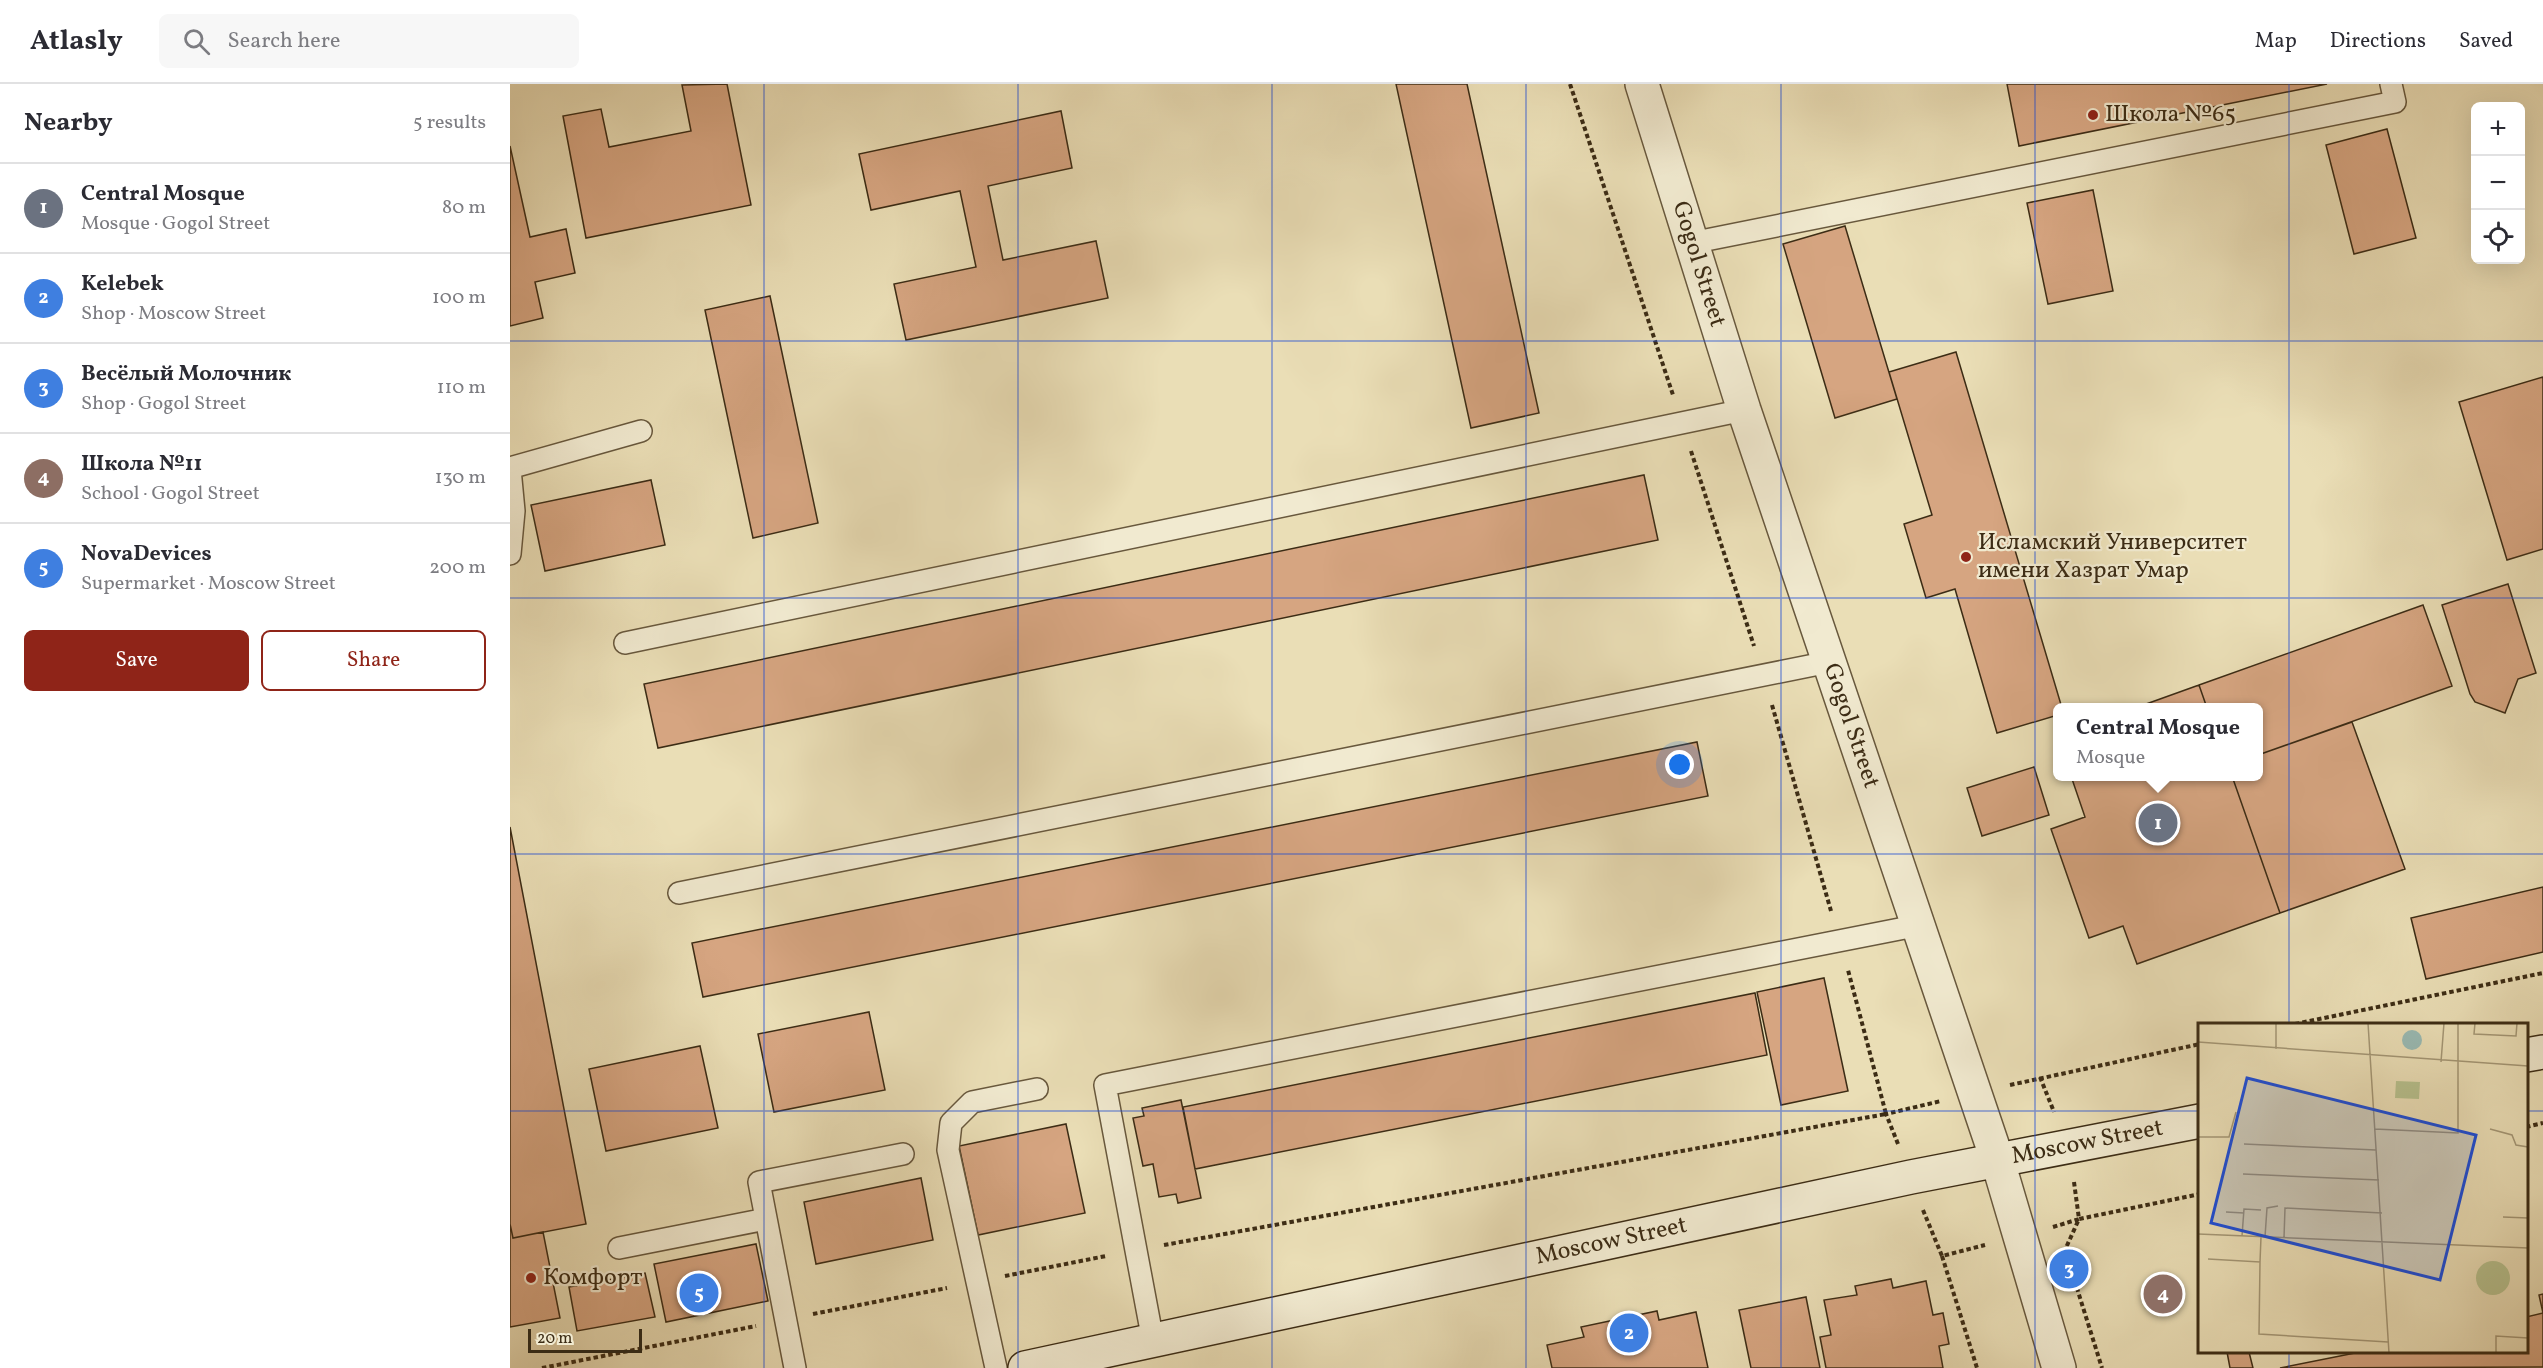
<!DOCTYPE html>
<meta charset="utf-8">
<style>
body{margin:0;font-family:Vollkorn,serif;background:#f7f7f7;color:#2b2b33}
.controls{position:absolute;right:18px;top:18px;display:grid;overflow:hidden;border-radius:9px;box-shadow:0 6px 24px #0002}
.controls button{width:54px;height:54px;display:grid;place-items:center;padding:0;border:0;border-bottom:2px solid #e1e1e2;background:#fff;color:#2b2b33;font:30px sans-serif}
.scale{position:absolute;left:18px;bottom:15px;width:114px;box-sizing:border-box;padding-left:6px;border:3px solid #3c2c15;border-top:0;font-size:16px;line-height:21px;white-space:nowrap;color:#3c2c15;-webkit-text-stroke:4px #f1ead0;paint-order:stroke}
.you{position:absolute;left:1170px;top:681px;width:21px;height:21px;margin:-15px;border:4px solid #fff;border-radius:50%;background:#1a73e8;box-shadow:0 0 0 9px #1a73e833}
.badge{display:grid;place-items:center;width:39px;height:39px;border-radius:50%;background:#8f2418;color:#fff;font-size:20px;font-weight:700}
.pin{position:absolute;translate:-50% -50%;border:3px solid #fff;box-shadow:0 2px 6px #0006}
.popup{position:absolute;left:1543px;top:619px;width:210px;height:78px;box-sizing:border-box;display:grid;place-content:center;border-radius:9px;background:#fff;filter:drop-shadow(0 2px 4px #0005);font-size:20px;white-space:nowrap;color:#7c7c81}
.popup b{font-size:22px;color:#2b2b33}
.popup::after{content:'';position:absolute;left:50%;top:100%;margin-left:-12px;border:12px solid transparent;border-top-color:#fff}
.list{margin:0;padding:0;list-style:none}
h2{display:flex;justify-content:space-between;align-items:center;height:78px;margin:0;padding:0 24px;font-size:26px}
h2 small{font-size:20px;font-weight:400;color:#7c7c81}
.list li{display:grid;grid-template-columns:39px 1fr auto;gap:18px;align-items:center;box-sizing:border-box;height:90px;padding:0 24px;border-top:2px solid #e1e1e2}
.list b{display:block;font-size:22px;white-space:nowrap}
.list p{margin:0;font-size:20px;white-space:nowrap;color:#7c7c81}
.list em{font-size:20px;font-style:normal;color:#7c7c81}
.actions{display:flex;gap:12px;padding:18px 24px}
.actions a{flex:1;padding:14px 0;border:2px solid #8f2418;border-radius:9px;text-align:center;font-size:21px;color:#8f2418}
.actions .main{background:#8f2418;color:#fff}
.icon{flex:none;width:33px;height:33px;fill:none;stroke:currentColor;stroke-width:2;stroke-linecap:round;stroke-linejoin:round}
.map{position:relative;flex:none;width:2033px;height:1284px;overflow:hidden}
header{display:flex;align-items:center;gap:36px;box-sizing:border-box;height:84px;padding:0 30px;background:#fff;border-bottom:2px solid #e1e1e2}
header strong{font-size:28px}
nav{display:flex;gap:33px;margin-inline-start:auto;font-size:21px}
.search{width:420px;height:54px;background:#f7f7f7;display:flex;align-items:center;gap:15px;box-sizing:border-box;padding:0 21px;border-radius:9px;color:#7c7c81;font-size:22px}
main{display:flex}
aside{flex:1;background:#fff}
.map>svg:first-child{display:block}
</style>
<header>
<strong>Atlasly</strong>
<div class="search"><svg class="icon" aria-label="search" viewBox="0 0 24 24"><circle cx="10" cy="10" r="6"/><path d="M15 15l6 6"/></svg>Search here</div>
<nav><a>Map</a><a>Directions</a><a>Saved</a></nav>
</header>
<main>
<aside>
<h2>Nearby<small>5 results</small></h2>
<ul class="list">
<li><span class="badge" style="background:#6b7280">1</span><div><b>Central Mosque</b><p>Mosque · Gogol Street</p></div><em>80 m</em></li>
<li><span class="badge" style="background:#3f7fe0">2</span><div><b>Kelebek</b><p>Shop · Moscow Street</p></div><em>100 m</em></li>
<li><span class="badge" style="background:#3f7fe0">3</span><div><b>Весёлый Молочник</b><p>Shop · Gogol Street</p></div><em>110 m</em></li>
<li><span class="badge" style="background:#8d6e63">4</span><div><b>Школа №11</b><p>School · Gogol Street</p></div><em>130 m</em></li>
<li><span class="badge" style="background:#3f7fe0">5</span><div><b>NovaDevices</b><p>Supermarket · Moscow Street</p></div><em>200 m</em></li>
</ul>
<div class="actions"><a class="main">Save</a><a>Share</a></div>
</aside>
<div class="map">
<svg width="2033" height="1284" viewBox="0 0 2033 1284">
<rect width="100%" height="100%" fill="#eadeb6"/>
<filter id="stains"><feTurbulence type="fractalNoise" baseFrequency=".00333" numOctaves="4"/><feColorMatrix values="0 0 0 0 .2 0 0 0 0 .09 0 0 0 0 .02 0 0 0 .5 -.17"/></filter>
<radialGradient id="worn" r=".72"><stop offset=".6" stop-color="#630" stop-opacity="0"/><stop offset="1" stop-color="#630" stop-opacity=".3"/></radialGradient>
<!-- building -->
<path fill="#d6a581" stroke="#3c2c15" stroke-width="1.5" d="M217,0l24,121 -165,33 -23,-122 38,-7 8,38 82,-16 -9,-46z
M886,0h71l72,329 -68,15z
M1497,0h320l-308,62z
M551,27l11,57 -84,18 15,74 93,-19 12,57 -202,42 -12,-56 82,-17 -16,-76 -89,19 -12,-56z
M1877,45l29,109 -62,16 -28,-109z
M0,62l20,91 36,-8 9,44 -40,9 8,36 -33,8z
M1583,106l20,101 -65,13 -21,-101z
M1335,142l52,173 -62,19 -52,-174z
M260,212l48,227 -65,15 -48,-228z
M1446,268l106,356h-4v7l-61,18 -42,-144 -29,9 -22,-74 28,-9 -43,-143z
M2033,293v172l-36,11 -48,-158z
M1134,391l14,65 -1000,208 -14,-64z
M141,396l14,65 -120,26 -14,-66z
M1998,500l28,89 -18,6 -13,34 -30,-11 -5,-8 -28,-89z
M1913,521l29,81 -194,69v-47h-51l-8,-23z
M1689,601l8,23h-72z
M1842,638l53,147 -125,44 -48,-137h26v-21z
M1187,658l11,54 -1005,201 -11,-54z
M1524,683l15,48 -67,21 -15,-48z
M1561,692h161l48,137 -143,51 -14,-38 -34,12 -38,-109 34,-12z
M0,743l76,397 -73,14 -3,-14z
M2033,803v65l-117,27 -15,-61z
M1314,894l24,113 -67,14 -24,-113z
M1245,909l12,62 -572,114 -12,-62z
M359,928l16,78 -111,22 -16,-78z
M190,962l18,82 -112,23 -17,-82z
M671,1016l20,98 -23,5 -2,-9 -17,3 -6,-33 -10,2 -10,-48 11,-2 -2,-8z
M556,1040l19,89 -107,22 -19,-89z
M411,1094l12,62 -117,24 -12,-62z
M0,1140l3,14 30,-6 17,86 -50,9z
M246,1160l12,57 -102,21 -12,-58z
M135,1189l10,44 -78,14 -8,-44z
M1381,1195l2,9 33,-7 7,34 10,-2 6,31 -10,2 4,22h-117l-6,-31 11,-2 -7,-35 33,-5 -2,-9z
M2033,1210v73l-263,1 80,-16h166v-35l17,-4 -4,-18z
M1296,1213l14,71h-69l-12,-58z
M1147,1227l2,9 37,-8 12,56h-156l-5,-23 37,-8 -3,-10z
M1717,1268h22l4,16h-23z"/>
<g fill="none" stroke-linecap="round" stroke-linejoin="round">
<!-- lane casing -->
<g stroke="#68583d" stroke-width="24">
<path id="lane" d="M1181,159l704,-141 -4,-18
M0,384l131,-37
M0,385l4,42 -4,43
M115,559l1119,-233
M169,809l1150,-231
M109,1164l147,-29
M643,1257l-48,-256 815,-160
M285,1284l-36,-186 144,-28
M486,1284l-48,-218 3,-27 21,-21 65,-13"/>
</g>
<!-- street casing -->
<g stroke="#68583d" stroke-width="36">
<g id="street">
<path id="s1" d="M1132,0l102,326 254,752 61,206"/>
</g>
</g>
<!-- secondary casing -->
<g stroke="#3c2c15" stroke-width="36">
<g id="secondary">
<path d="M2016,971l17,-3"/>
<path id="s2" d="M515,1284l886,-191 289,-56"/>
</g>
</g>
<!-- path -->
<path stroke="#3c2c15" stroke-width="4" stroke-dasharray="4.5 3" stroke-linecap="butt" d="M1060,0l103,311
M1181,367l63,195
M1262,621l59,206
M1785,940l248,-51
M1530,993l14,35
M1500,1001l190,-41
M2016,1043l17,-4
M1388,1060l-12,-30 55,-13
M1413,1126l19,46 43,-11
M1543,1143l26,-8 -5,-37
M654,1161l722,-131 -38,-144
M1556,1169l-1,-3 14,-31 121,-25
M1432,1172l35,112
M1560,1182l32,102
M495,1192l101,-20
M303,1230l134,-26
M32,1284l214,-42"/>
<!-- lane -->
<use href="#lane" stroke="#f1ead0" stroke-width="21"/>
<!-- street -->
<use href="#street" stroke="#f1ead0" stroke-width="33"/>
<!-- secondary -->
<use href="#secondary" stroke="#f1ead0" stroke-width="33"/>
</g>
<!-- grid -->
<path fill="none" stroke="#1d4ed8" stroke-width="1.5" stroke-opacity="0.55" d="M254,0v1284M508,0v1284M762,0v1284M1016,0v1284M1271,0v1284M1525,0v1284M1779,0v940M0,257h2033M0,514h2033M0,770h2033M0,1027h1690M2016,1027h17M1779,1268v16"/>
<!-- markers -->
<g fill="#8f2418" stroke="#f1ead0" stroke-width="2">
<circle cx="1583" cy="31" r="6"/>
<circle cx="1456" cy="473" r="6"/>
<circle cx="21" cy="1194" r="6"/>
</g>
<g text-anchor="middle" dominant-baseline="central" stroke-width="4.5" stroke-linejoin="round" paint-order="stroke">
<!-- poi labels -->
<g font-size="24" fill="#3c2c15" stroke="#f1ead0" text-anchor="start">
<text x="1595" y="31">Школа №65</text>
<text x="1468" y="459">Исламский Университет<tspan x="1468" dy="28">имени Хазрат Умар</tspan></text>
<text x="33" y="1194">Комфорт</text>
</g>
<!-- street labels -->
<g font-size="24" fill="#3c2c15" stroke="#f1ead0">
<text stroke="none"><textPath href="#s1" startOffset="189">Gogol Street</textPath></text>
<text stroke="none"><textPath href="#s1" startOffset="675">Gogol Street</textPath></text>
<text stroke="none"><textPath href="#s2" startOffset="1086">Moscow Street</textPath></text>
<text stroke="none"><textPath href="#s2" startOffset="600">Moscow Street</textPath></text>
</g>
</g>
<!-- overview -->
<g transform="translate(1688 939)">
<rect width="330" height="330" fill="#eadeb6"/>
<path d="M198,58l24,1 -1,17 -24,-1zM278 255a17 17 0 1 1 34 0a17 17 0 1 1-34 0Z" fill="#b7c18e"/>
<path d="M204 17a10 10 0 1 1 20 0a10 10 0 1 1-20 0Z" fill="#99bbb5"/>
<path fill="none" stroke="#a49776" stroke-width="1.5" d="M78,0v26M170,0l21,330M277,0l-1,11 42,2 1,-13M0,19l330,24M243,39l3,-39M177,106l83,4v-110M292,106l22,6 4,10 12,2M0,114h31l7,-25M46,121l132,6M45,151l136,6M28,189l18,1M305,194l25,1M0,211l330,14M44,213l2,-27 17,1M67,214l2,-29 11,-2M86,215l1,-30 97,5M10,236l52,3 1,-25M62,239l-1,72 129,8M298,330v-17l32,2"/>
<path fill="#1d4ed8" fill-opacity="0.15" stroke="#1d4ed8" stroke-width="3" d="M49,55l229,57 -36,145 -229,-57z"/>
<rect width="330" height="330" fill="none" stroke="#3c2c15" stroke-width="3"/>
</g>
<rect width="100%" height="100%" filter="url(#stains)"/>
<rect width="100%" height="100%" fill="url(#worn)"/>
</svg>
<div class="controls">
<button>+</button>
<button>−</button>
<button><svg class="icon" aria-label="locate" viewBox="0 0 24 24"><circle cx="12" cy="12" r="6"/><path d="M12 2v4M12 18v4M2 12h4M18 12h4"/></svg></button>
</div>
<div class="scale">20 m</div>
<div class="you"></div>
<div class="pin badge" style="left:1648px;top:739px;background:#6b7280">1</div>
<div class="popup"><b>Central Mosque</b>Mosque</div>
<div class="pin badge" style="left:1119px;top:1249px;background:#3f7fe0">2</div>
<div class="pin badge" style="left:1559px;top:1185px;background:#3f7fe0">3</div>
<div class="pin badge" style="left:1653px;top:1210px;background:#8d6e63">4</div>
<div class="pin badge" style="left:189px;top:1209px;background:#3f7fe0">5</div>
</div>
</main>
